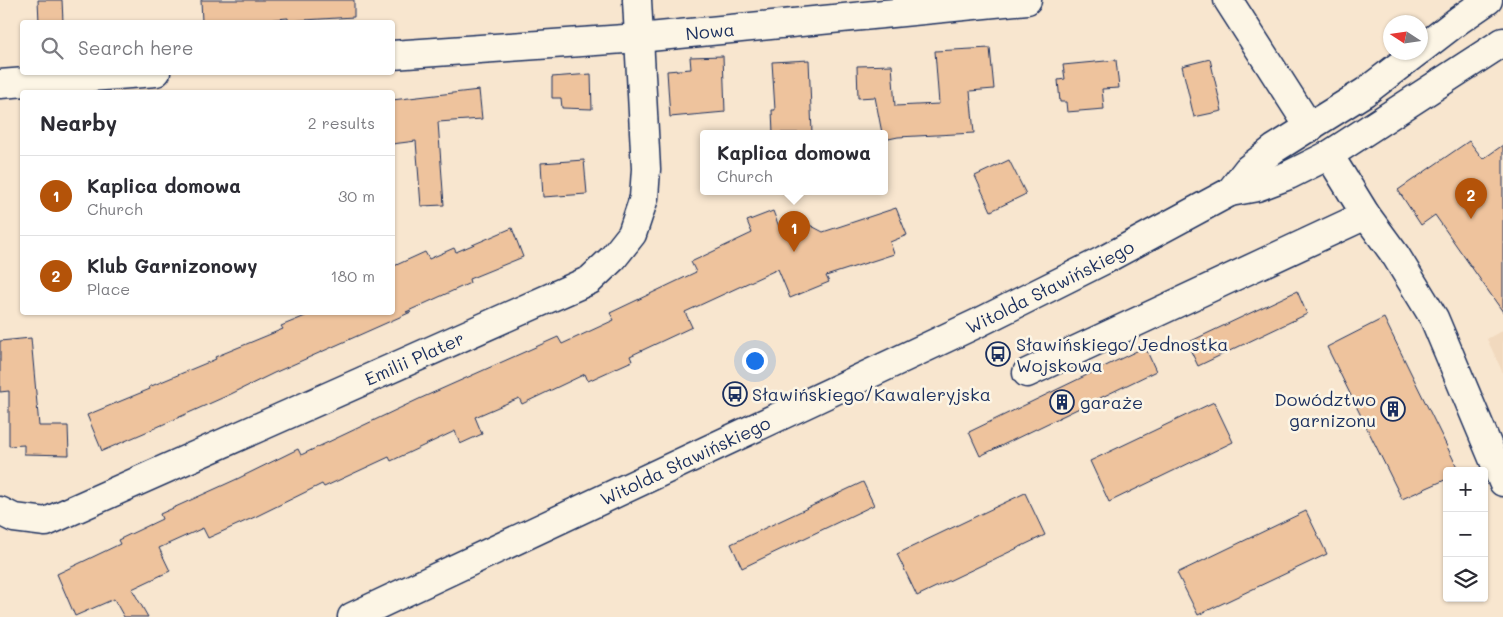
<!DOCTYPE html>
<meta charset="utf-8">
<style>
body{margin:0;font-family:Mali,sans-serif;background:#f7f7f7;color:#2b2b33}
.controls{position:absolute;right:15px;bottom:15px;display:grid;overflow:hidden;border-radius:5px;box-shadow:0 1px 4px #0004}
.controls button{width:45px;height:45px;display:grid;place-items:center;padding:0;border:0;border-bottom:1px solid #e1e1e2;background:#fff;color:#2b2b33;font:25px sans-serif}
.compass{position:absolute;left:1383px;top:15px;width:45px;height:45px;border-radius:50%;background:#fff;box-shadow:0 1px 4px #0004;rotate:282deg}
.you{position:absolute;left:754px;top:360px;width:18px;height:18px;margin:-12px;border:4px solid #fff;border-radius:50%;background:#1a73e8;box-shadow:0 0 0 8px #1a73e833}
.badge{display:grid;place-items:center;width:32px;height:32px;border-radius:50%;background:#b45309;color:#fff;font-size:16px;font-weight:700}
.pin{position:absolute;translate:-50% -41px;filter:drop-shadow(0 1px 2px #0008)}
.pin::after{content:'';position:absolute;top:26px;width:18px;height:15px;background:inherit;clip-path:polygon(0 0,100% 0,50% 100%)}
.popup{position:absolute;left:700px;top:130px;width:188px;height:65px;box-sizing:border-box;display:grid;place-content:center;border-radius:5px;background:#fff;filter:drop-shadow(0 1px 4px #0005);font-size:16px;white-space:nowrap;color:#7c7c81}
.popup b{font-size:19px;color:#2b2b33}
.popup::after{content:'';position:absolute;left:50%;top:100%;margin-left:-10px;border:10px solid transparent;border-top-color:#fff}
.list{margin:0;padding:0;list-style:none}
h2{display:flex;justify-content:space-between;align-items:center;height:65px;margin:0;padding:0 20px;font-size:21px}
h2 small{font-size:16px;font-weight:400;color:#7c7c81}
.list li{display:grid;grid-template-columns:32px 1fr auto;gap:15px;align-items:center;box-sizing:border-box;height:80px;padding:0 20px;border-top:1px solid #e1e1e2}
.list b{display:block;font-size:19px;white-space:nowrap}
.list p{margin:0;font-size:16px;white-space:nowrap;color:#7c7c81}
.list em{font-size:16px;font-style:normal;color:#7c7c81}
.icon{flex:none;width:28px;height:28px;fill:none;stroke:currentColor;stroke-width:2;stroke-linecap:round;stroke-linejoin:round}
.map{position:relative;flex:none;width:1503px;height:617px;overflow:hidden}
.search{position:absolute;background:#fff;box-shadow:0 1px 4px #0004;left:20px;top:20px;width:375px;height:55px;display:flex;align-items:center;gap:12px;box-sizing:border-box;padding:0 18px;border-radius:5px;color:#7c7c81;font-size:19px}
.panel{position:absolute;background:#fff;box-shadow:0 1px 4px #0004;left:20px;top:90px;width:375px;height:225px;border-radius:5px}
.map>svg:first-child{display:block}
</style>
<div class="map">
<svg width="1503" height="617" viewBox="0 0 1503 617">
<rect width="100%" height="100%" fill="#f8e6cf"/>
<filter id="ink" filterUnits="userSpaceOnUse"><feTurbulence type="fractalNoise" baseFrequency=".02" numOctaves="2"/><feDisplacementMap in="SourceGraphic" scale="10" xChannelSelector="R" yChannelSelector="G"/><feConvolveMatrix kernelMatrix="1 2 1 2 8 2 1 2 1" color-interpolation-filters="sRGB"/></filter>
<g filter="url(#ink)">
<!-- built -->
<path fill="#f1d9be" d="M1503,330v43l-16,-34z"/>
<!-- building -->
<path fill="#eec39d" stroke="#1b2f5e" d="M38,0h24l1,22h-24z
M201,0h153v17l-66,4v-3l-44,4h-42z
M990,48l4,41 -24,2 4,42 -76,4 -14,3v-7h-2l-7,-36 -17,1 -1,-32 35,-1 3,41 44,-2 -4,-53z
M723,56l2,56 -55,5 -3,-46 24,-2 -1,-12z
M1210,59l12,52 -28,6 -12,-51z
M809,60l3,73h-39l-1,-23h3l-3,-48z
M1116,60l3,28 -17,1 2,20 -37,3 -1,-10h-6l-2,-22 7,-1 -2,-14z
M591,74l1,35 -30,-1 -1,-10h-9v-21z
M479,90l3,29 -44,3 6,83 -23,1 -5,-65 -24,3v-44z
M1469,141l14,18 20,-14v167l-68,-97 -14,10 -23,-35z
M584,160l3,34 -44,3 -2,-34z
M1009,160l17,34 -35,17 -16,-35z
M896,208l11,27 -17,7 4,12 -68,22 3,6 -39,16 -12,-29 -93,43 7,15 -62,29 2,5 -44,20 -3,-7 -63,30 -3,-6 -44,19 7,17 -22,10 -5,-13 -64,30 -2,-4 -65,30 -2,-3 -65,32 -49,22 -5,-10 -44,20 11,23 -38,18 16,28h-24l-10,-18 -39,17 -18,-42 63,-30 -2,-4 44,-21 -2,-5 77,-35 61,-30 3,6 118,-56 139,-62 4,7 52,-24 -4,-7 86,-41 -5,-10 61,-29 -5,-12 26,-10 8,21 23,-10 19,10z
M512,228l11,29 -54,22 1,4 -64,29h5l-137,61 -43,21 -85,38 -44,19 -15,-36 63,-26 -1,-2 67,-28 -1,-2 68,-28 -2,-3 34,-14h77v-45l33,-15 4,7 25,-11 2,4z
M1297,291l10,23 -109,52 -11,-23z
M1384,318l75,153h-12v8l-45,20 -75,-152z
M31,338l8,88h29l1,29 -45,-1v-9l-15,1v-55l-9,1v-51z
M1145,347l11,24 -176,85 -11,-24z
M1214,402l19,40 -124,60 -19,-41z
M863,482l11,23 -132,63 -11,-24z
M1025,493l20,42 -128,61 -20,-42z
M1306,511l21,43 -129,61 -21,-42z"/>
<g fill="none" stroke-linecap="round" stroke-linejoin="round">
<!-- street casing -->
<g stroke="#1b2f5e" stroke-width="31">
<g id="street">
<path d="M1228,0l82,128"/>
<path id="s1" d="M392,55l247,-17 388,-38"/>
<path d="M0,84l156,-12"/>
<path d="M1329,155l37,60 30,41 38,62 69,164"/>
<path d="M1027,373l339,-158"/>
<path id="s2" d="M0,511l14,7 32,4 544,-242 23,-22 19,-24 12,-36 2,-29 -9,-169"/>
</g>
</g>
<!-- secondary casing -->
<g stroke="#1b2f5e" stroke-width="31">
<g id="secondary">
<path d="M1420,50l39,-30 29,-20"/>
<path d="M1230,192l18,-23 26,-20 91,-57 52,-40"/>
<path id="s3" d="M352,617l628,-295 124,-62 126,-68 27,-5 32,-12 40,-20 174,-113"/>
</g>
</g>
<!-- street -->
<use href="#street" stroke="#fcf5e5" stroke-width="28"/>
<!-- secondary -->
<use href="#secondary" stroke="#fcf5e5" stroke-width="28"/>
</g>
</g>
<!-- icons -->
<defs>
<g id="bus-ring" transform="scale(1.25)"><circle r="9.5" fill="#fcf5e5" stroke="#1b2f5e" stroke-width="1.5"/><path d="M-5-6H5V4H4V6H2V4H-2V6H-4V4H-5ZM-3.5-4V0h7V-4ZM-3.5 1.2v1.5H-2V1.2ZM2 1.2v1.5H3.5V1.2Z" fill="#1b2f5e"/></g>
<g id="building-ring" transform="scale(1.25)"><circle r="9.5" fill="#fcf5e5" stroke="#1b2f5e" stroke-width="1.5"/><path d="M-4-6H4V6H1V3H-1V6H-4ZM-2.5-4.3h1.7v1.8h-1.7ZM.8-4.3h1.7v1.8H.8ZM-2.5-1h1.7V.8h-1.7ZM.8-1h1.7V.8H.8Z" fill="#1b2f5e"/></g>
</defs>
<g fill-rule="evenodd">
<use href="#bus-ring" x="998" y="354"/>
<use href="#bus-ring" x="735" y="394"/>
<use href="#building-ring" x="1062" y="402"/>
<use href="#building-ring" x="1393" y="409"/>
</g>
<g text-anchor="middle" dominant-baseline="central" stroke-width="5" stroke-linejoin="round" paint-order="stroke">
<!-- street labels -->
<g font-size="18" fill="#1b2f5e" stroke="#fcf5e5">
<text stroke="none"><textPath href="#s1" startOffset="319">Nowa</textPath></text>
<text stroke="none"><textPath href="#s3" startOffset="772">Witolda Sławińskiego</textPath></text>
<text stroke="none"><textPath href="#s2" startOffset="451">Emilii Plater</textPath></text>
<text stroke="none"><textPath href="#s3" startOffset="368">Witolda Sławińskiego</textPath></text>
</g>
<!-- poi labels -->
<g font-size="18" fill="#1b2f5e" stroke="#fcf5e5" text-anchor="start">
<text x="1016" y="344">Sławińskiego/Jednostka<tspan x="1016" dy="21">Wojskowa</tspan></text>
<text x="752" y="394">Sławińskiego/Kawaleryjska</text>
<text x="1376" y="399" text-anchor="end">Dowództwo<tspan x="1376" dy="21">garnizonu</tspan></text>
<text x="1080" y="402">garaże</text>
</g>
</g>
</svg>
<div class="controls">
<button>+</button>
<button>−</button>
<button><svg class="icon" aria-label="layers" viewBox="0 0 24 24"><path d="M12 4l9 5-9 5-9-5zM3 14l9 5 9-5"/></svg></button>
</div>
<svg class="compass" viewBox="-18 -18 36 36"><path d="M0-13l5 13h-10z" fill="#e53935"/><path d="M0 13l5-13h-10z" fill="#7c7c81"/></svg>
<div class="you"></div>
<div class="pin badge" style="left:794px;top:252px">1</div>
<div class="popup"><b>Kaplica domowa</b>Church</div>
<div class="pin badge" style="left:1471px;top:219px">2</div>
<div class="search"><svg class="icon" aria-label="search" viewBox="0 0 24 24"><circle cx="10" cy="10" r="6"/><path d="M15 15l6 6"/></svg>Search here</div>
<section class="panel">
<h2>Nearby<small>2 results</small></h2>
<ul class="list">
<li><span class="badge">1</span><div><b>Kaplica domowa</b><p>Church</p></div><em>30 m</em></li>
<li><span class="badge">2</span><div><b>Klub Garnizonowy</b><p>Place</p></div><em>180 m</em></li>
</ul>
</section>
</div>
